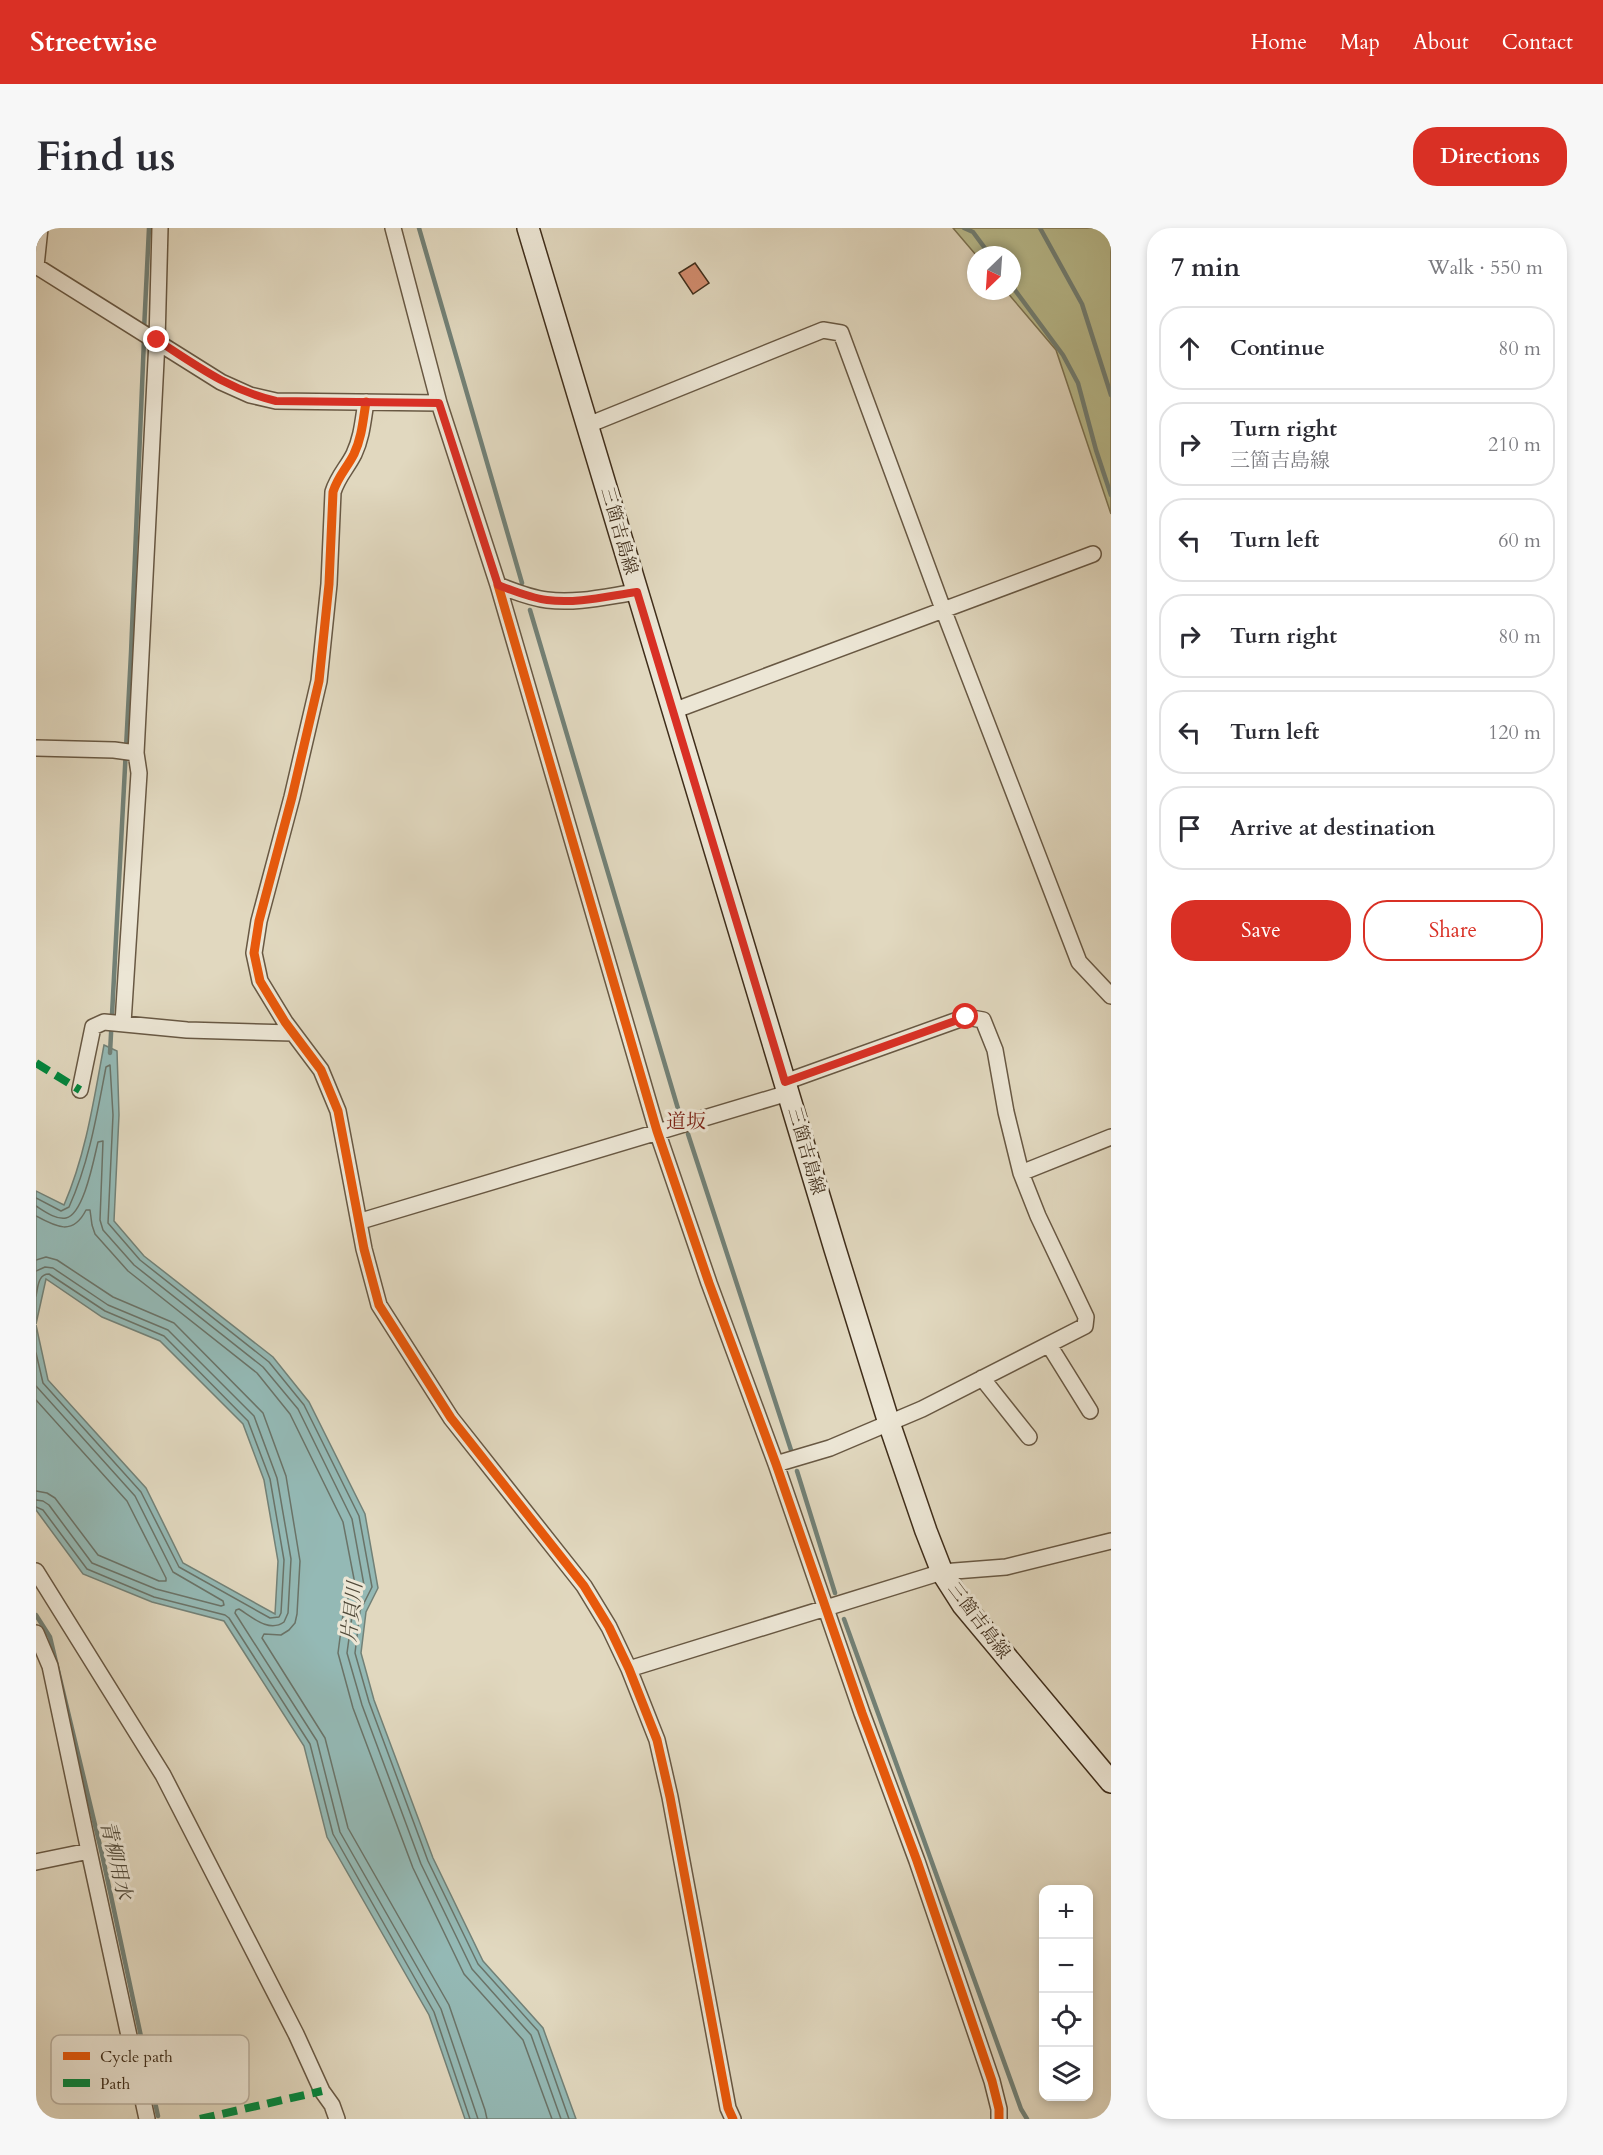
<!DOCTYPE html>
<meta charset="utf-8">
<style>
body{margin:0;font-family:Cardo,"Noto Serif JP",serif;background:#f7f7f7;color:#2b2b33}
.controls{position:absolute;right:18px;bottom:18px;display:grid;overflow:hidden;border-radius:12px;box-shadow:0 3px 9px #0003}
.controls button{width:54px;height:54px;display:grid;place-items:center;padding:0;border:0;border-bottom:2px solid #e1e1e2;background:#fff;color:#2b2b33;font:30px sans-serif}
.compass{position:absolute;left:931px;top:18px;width:54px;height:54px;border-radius:50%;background:#fff;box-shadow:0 3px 9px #0003;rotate:205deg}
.stop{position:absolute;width:18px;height:18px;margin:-14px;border:4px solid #d93025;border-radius:50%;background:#fff}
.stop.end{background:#d93025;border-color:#fff;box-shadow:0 2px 6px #0008}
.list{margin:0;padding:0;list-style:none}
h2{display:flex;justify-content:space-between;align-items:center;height:78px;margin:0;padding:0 24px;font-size:26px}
h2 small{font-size:20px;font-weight:400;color:#7c7c81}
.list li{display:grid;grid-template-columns:39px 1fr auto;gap:18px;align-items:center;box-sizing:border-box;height:84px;margin:0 12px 12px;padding:0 12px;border:2px solid #e1e1e2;border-radius:24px}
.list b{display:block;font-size:22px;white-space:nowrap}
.list p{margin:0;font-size:20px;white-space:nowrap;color:#7c7c81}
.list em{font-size:20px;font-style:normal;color:#7c7c81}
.actions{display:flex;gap:12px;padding:18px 24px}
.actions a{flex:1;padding:14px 0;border:2px solid #d93025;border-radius:24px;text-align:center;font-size:21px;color:#d93025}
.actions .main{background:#d93025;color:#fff}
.icon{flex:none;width:33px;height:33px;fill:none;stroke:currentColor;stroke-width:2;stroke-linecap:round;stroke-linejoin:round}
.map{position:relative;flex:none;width:1075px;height:1891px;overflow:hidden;border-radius:24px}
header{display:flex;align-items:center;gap:36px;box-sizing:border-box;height:84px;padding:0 30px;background:#d93025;color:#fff}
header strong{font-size:28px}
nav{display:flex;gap:33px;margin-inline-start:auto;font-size:21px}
.intro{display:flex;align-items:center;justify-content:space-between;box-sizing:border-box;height:144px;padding:0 36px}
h1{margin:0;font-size:42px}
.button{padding:15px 27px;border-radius:24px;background:#d93025;color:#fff;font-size:21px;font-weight:700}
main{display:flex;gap:36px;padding:0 36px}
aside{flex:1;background:#fff;border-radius:24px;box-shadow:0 3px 9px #0003}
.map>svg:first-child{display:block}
</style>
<header>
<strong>Streetwise</strong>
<nav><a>Home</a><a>Map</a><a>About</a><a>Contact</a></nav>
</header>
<div class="intro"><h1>Find us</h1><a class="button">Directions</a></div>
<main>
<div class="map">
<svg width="1075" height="1891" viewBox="0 0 1075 1891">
<rect width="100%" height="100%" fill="#e1d8bf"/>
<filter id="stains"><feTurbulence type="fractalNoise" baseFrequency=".00333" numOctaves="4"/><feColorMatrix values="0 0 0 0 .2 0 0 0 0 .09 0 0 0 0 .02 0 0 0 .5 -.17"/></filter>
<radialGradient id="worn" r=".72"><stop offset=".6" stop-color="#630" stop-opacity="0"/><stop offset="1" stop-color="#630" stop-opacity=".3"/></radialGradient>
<!-- green -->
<path fill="#b9bc8e" stroke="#7c7454" stroke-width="1.5" d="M917,0h158v286l-55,-164 -50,-59h6v-36h-36z"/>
<!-- water -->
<path fill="#94b9b5" stroke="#728177" stroke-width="1.5" d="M68,817l13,6 2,64 -5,106 30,35 129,101 36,45 56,112 13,74 -12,24 -5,41 13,47 59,158 50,103 60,67 33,91h-111l-36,-104 -102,-178 -23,-91 -80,-125 -72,-19 -69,-28 -47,-64v-185l12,55 98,108 37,75 92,51 3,-53 -14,-81 -21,-56 -83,-83 -58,-24 -56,-38 -10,45v-133l28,14c22,-51 30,-106 40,-160z"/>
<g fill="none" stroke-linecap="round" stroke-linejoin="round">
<!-- shore -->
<path stroke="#6a7368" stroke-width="1.5" d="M0,970l25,13 8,-4c20,-44 28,-93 37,-140l4,-2 3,50 -5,108 32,37 129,102 35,43 55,111 13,71 -12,24 -5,42 14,49 59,159 50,103 60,67 31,88
M0,978c8,5 20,14 30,12 18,-4 28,-60 32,-76l5,-1 -3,79 3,10 31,35 129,102 35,42 54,110 12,66 -11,24 -6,44 15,52 59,159 51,105 59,66 30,84
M0,988c20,11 37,20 50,-6h4l2,15 3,9 33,37 129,102 33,41 53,108 12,62 -11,23 -6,46 15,55 60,160 51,106 59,66 29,79
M0,1032l10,-3 11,3 56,37 61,26 89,90 23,63 14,85 -3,53 -2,9 -6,7 -8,5 -17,-1 -2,4 63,100 23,90 101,177 36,105 2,9
M0,1043l9,-4 8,1 55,37 60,25 86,86 23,62 14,81 -3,54 -4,9c-15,11 -32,-5 -45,-13l-3,1 -1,3 82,128 23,91 101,177 37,110
M0,1068c2,-9 2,-22 13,-22l56,37 59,25 84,85 22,58 14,81 -3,53 -2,4 -9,1 -91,-51 -38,-75 -98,-109 -7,-30
M0,1158l99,110 38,76 50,29 1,4 -3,1 -65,-17 -64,-26 -43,-58 -6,-4 -7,-1
M0,1172l91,101 39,77v3h-7l-61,-26 -43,-57 -8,-5 -11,-2
M0,1279l7,3 44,59 67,28 71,18 4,3 81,126 23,90 101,178 36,107"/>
<!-- stream -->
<path stroke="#728177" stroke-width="4.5" d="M383,0l103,355
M928,0l9,4 17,23
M1004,0l42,76 29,91
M976,58l51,69 15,28 18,67 15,45
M108,102l5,-102
M494,382l149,502
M74,825l21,-400 13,-314
M652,906l103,316
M761,1243l38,122
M0,1387l14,22 52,217 56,262
M808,1391l177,490 6,10"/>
</g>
<!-- building -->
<path fill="#d28c6e" stroke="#3f2d1a" stroke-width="1.5" d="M659,35l14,20 -16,11 -14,-21z"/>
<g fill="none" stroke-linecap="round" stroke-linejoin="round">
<!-- street casing -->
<g stroke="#685843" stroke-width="18">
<path id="street" d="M357,0l46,175
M0,38l185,116 29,13 26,6 163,2 59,182c15,6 32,13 49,15 30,4 61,-4 90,-8
M0,38l4,-38
M330,174c-3,18 -4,35 -12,52 -7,14 -16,22 -21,38l-4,92 -10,97 -27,116 -33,124 -5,32 6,28 25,41 36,48 17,41 26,138 15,56 72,113 133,168 25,41 20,42 28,71 13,57 58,311 5,11
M552,197l235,-95 18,3 102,276 136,353 32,34
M462,357l159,546 52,152 67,181 86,249 55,148 75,220 7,28v10
M637,483l420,-157
M0,520l78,2 22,3 3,20 -16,250
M100,525l21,-412 3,-113
M44,862l13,-63 11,-5 83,8 106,3
M985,945l90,-36
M325,993l427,-128
M1013,1117l41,66
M946,1150l47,59
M740,1236l54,-16 92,-39 163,-83 1,-9 -48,-101 -17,-43 -15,-61 -11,-62 -12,-30 -17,-3 -181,65
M0,1343l127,204 133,259 26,57 10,14 5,14
M0,1405l14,33 39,185 -53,11
M593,1441l313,-97 64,-5 105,-26
M53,1623l58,268"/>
</g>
<!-- secondary casing -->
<g stroke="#3f2d1a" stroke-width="24">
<path id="secondary" d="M492,0l307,1021 54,174 37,108 16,41 21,33 148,177"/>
</g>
<!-- street -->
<use href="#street" stroke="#ece6d5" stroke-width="15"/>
<!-- secondary -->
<use href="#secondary" stroke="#ece6d5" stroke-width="21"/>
<!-- quiet -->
<path stroke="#00873e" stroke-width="8" stroke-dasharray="15 8" stroke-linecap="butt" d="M0,835l44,27
M164,1891l122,-28"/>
<!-- cycleway casing -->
<g stroke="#ece6d5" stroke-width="13">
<path id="cycleway" d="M330,174c-3,18 -4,35 -12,52 -7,14 -16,22 -21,38l-4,92 -10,97 -27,116 -33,124 -5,32 6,28 25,41 36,48 17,41 26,138 15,56 72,113 133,168 25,41 20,42 28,71 13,57 58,311 5,11
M462,357l159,546 52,152 67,181 86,249 55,148 75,220 7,28v10"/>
</g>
<!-- cycleway -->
<use href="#cycleway" stroke="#e8590c" stroke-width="9"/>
</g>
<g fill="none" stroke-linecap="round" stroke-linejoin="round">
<!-- route -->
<path stroke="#d93025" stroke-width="8" d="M121,112c40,26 72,50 119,61l163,2 59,182c16,6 32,13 49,15 30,4 61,-4 90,-8l148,490 181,-65"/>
</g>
<g text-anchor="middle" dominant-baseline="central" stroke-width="6" stroke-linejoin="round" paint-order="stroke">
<!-- street labels -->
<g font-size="18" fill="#3f2d1a" stroke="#ece6d5">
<text transform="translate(583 303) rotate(74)">三箇吉島線</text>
<text transform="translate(770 923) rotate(74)">三箇吉島線</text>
<text transform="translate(943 1393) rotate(53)">三箇吉島線</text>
</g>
<!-- neighbourhood labels -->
<g font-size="20" fill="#7a1f14" stroke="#ece6d5">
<text x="650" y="893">道坂</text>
</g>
<!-- water labels -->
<g font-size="20" font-style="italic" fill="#504939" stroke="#ece6d5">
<text transform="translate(316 1384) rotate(-84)">片貝川</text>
<text transform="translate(80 1632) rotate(77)">青柳用水</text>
</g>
</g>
<!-- legend -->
<rect x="15" y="1807" width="198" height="69" rx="9" fill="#ece6d5" stroke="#b8ae9d" stroke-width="1.5"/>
<rect x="27" y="1824" width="27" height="8" fill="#e8590c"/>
<rect x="27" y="1851" width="27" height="8" fill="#00873e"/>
<g font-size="16" fill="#3f2d1a">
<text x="64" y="1834">Cycle path</text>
<text x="64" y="1861">Path</text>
</g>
<rect width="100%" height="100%" filter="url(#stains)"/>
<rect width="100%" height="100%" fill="url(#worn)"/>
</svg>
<div class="controls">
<button>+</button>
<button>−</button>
<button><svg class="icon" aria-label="locate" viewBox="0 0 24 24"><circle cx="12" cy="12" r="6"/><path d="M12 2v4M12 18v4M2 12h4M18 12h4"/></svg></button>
<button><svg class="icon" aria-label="layers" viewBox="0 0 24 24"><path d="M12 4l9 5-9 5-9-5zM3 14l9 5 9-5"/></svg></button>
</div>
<svg class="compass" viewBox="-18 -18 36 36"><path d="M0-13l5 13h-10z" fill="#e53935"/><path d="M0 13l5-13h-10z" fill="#7c7c81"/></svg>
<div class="stop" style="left:930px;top:789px"></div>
<div class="stop end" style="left:121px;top:112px"></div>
</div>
<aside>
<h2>7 min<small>Walk · 550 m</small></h2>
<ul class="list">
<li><svg class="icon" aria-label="ahead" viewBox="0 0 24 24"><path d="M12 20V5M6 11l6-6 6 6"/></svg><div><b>Continue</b></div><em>80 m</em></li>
<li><svg class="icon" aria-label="right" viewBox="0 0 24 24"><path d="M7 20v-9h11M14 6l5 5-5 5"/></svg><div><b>Turn right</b><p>三箇吉島線</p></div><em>210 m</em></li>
<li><svg class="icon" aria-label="left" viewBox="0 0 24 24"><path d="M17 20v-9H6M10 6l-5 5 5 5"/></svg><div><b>Turn left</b></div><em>60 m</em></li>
<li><svg class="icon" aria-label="right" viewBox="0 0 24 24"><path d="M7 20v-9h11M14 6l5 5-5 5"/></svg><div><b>Turn right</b></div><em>80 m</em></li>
<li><svg class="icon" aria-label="left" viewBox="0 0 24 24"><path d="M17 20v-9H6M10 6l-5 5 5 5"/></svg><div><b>Turn left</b></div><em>120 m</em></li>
<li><svg class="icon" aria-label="arrive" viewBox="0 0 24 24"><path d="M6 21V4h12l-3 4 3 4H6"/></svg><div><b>Arrive at destination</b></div></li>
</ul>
<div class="actions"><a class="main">Save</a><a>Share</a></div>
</aside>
</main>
